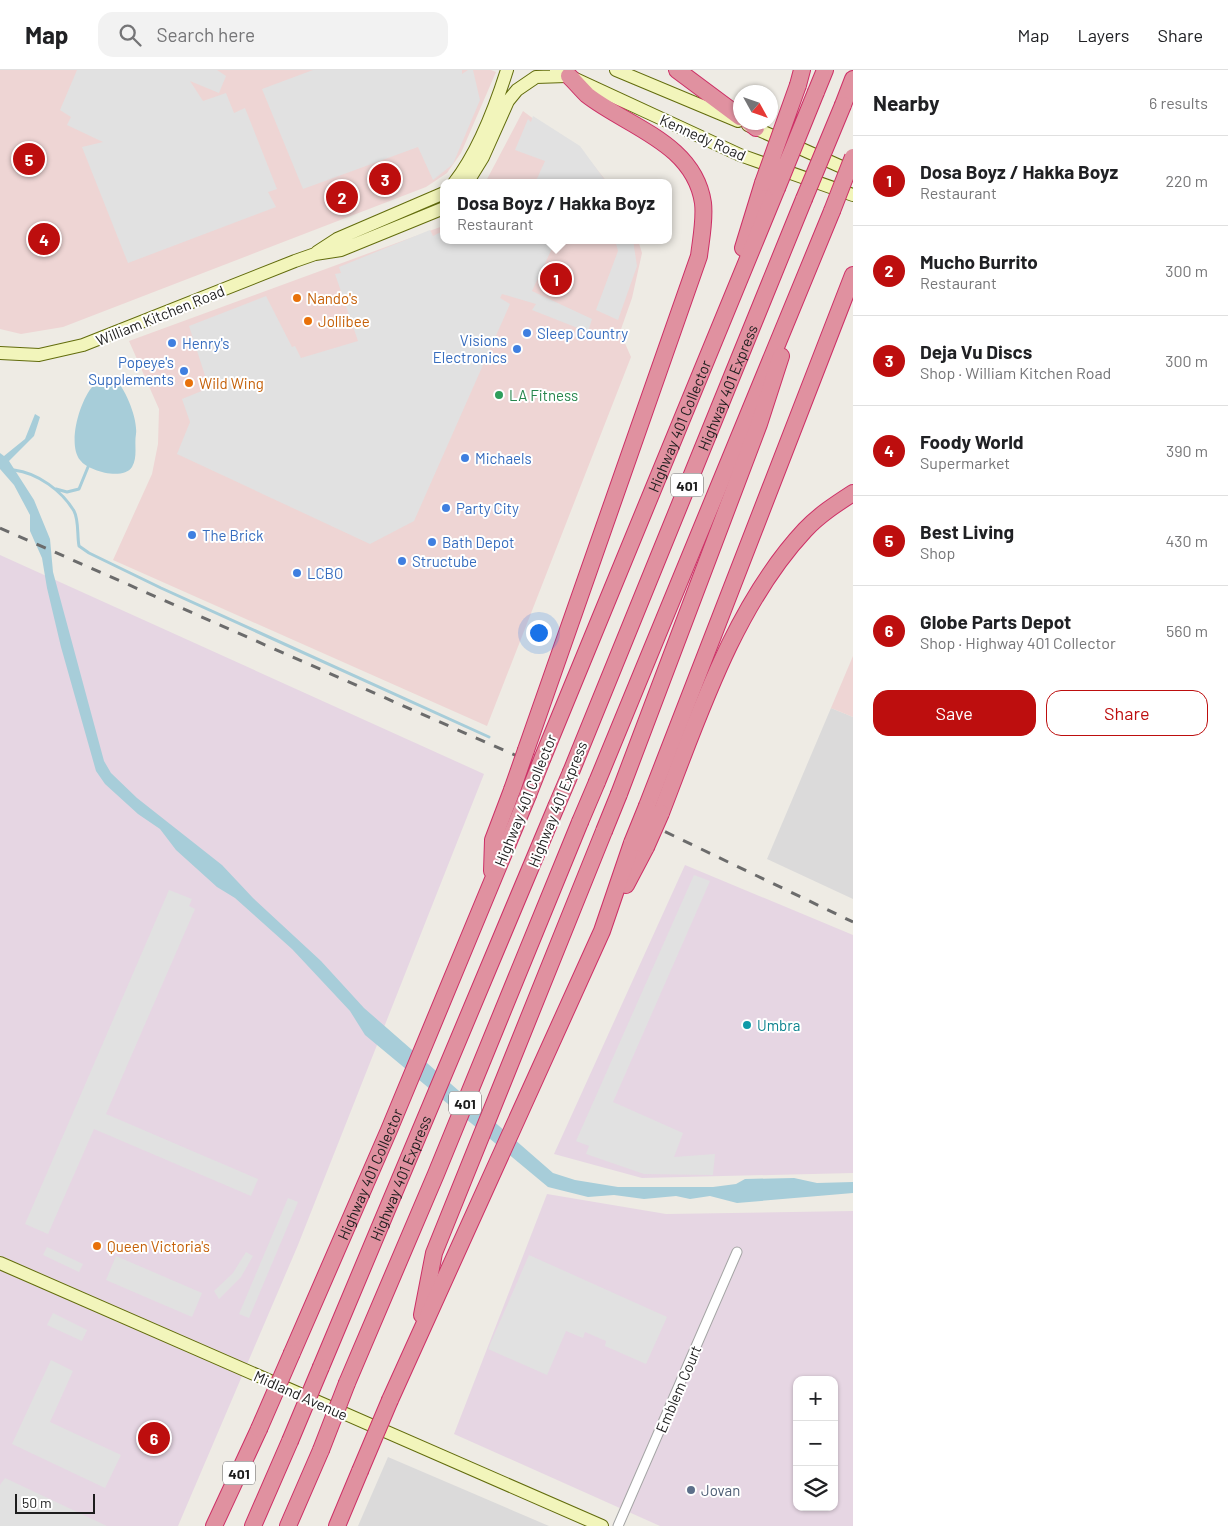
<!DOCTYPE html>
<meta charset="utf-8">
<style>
body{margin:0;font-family:Barlow,sans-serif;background:#f2f2f2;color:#202124}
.controls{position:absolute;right:15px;bottom:15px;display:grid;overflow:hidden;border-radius:10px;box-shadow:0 1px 4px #0004}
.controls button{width:45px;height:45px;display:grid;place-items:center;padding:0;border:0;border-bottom:1px solid #e0e0e0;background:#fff;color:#202124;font:25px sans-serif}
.compass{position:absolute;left:733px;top:15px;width:45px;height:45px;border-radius:50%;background:#fff;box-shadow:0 1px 4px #0004;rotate:130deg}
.scale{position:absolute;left:15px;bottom:12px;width:80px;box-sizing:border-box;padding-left:5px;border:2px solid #1d1d1d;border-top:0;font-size:14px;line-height:18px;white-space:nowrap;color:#1d1d1d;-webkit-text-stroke:4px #fff;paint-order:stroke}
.you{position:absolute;left:538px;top:562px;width:18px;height:18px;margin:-12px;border:4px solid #fff;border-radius:50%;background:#1a73e8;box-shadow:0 0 0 8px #1a73e833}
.badge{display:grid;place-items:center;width:32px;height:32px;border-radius:50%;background:#bd0e0e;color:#fff;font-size:16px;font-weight:700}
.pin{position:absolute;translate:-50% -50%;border:2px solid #fff;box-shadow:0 1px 5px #0006}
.popup{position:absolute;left:440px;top:109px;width:232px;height:65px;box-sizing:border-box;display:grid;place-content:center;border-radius:10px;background:#fff;filter:drop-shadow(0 1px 4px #0005);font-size:16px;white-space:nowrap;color:#757577}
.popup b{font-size:19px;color:#202124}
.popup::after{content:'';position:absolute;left:50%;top:100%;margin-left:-10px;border:10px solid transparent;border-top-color:#fff}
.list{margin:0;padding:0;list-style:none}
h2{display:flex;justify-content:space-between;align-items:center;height:65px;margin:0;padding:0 20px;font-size:21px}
h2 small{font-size:16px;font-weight:400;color:#757577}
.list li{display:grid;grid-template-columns:32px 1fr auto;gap:15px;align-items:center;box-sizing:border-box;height:90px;padding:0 20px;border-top:1px solid #e0e0e0}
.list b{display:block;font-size:19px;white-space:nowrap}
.list p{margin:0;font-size:16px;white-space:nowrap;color:#757577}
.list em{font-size:16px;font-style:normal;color:#757577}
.actions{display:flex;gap:10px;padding:15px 20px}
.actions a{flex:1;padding:11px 0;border:1px solid #bd0e0e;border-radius:15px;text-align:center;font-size:18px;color:#bd0e0e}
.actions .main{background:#bd0e0e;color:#fff}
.icon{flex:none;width:28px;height:28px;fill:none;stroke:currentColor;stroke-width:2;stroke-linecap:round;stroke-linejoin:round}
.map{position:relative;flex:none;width:853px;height:1456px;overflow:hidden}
header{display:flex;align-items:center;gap:30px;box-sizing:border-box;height:70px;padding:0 25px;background:#fff;border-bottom:1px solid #e0e0e0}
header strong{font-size:24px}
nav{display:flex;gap:28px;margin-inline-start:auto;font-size:18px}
.search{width:350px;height:45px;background:#f2f2f2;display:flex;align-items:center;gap:12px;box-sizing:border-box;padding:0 18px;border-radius:15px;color:#757577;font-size:19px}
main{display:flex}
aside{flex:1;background:#fff}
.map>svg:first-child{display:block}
</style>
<header>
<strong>Map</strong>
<div class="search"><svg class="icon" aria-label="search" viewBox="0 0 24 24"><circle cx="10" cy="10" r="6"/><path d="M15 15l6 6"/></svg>Search here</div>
<nav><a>Map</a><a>Layers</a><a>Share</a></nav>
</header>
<main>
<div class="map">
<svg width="853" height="1456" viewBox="0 0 853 1456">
<rect width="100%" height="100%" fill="#eeebe4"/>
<!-- residential -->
<path fill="#dbdada" d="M831,638l22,9v182l-86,-40z
M388,1387l161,69h-191z"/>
<!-- commercial -->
<path fill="#eed5d4" d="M0,0h491l5,2 -35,81 -14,20 -21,14 -363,140 -42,7 -21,-5z
M523,41l67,50 18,22h-123z
M443,156l1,14h194l4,13 -10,45 -12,34 11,25 -144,369 -374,-166 39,-86 6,-30 1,-35 -30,-68z
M853,586v61l-22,-9z"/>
<!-- industrial -->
<path fill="#e6d6e3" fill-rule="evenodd" d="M0,485l484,219 -186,471 -120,281h-178z
M685,795l168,70v238l-211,5 -88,-24z
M547,1124l119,20 187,-3v315h-193l-206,-92zM797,1310h37v127h-37z"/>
<!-- parking -->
<path fill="#e1e1e1" d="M77,0h140l9,6 -7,17 -29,-12 13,20 23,-8 8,20 11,-5 32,81 -9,3 8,15 -148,56 -46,-116 21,-5 -36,-17 4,-8 -11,-7z
M313,0h149v4l6,-4h5l7,30 -27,64 -20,16 -15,-33 -115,42 -41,-100z
M533,46l47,30 27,37h-72l10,-22 -30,-11 13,-31 3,3z
M430,160l3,6 10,-5 1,9h112l-24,51 60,28 -4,13 -56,-22 4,-6 -34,-10 -2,4 10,6 -96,217 -44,23 -193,-90 13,-32 -8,-23 27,-11 -20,-62 77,-30 26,51 3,-1 6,12 57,-17 -23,-67 6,-1 -2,-6z
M615,170h18l4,26 -19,54 -22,-10 22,-59z
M694,805l16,6 -97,221 70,31 -9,24 41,-3 -2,21 -69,-1 -58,-20 3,-8 -13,-5z
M169,820l23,9 -3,7 6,3 -89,205 152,65 -7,17 -157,-67 -46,105 -23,-10z
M288,1128l10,4 -49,116 -10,-4z
M47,1177l36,17 -4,8 -36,-17z
M246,1182l7,4 -12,21 -22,22 -5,-8 19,-18z
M529,1185l138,62 -21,47 -41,-18 1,-5 -21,-9 -2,6 -17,-7 -19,44 -59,-26z
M116,1186l86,37 -10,24 -86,-37z
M53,1243l34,17 -5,11 -35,-16z
M51,1290l22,11 -23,51 71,33 -16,33 -93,-44z
M5,1408l102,48h-107v-41z"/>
<!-- water -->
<path fill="#a7cdd9" d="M114,308c11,9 24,41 22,56 -2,10 2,23 -4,33 -9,14 -44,4 -52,-7 -13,-16 0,-60 13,-74l7,1z
M35,344l5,3 -6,19 -25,25 25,39 16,39 3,33 51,189 7,12 26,25 85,67 31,33 68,63 43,47 189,165 22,7 43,7h95l23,-3 9,-5 49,-1 23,5 36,-1v11l-116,10 -27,-7 -20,3 -14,-3 -32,3 -30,-4 -26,2 -40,-10 -183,-152 -15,-24 -58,-62 -57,-51 -18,-11 -41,-37 -16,-21 -22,-15 -33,-30 -9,-13 -35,-124 -14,-59 -5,-30 -12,-27v-16l-16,-30 -14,-16v-16l4,3 21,-17z"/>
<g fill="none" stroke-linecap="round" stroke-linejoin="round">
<!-- stream -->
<path stroke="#a7cdd9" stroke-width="3" d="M14,400c24,3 48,21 60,41 5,9 3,25 5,35l10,7 72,35 328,149
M56,419l11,3 12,-3 9,-22"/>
<!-- street casing -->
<g stroke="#a4a4a4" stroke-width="11">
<path id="street" d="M618,1456l119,-274"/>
</g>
<!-- secondary casing -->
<g stroke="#626c0c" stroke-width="14">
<path id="secondary" d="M556,0l184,85 113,40
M616,0l122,51
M748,55l105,47
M454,113c25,-32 41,-75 53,-113
M467,113l16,-26 25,-56 9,-11 19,-13 30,-1
M317,182l20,-13 107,-46
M0,283l39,2 44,-10 212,-84 20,-7 26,-4 103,-42
M0,1193l602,263"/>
</g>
<!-- highway casing -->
<g stroke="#cd3066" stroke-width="18">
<g id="highway">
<path d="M677,0l63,47"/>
<path d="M798,15l4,-15"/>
<path d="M816,22l9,-22"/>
<path d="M843,35l10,-26"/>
<path d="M749,52l7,6"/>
<path d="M743,178l20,-65"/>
<path d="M526,680l173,-494c2,-17 6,-36 4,-53 -9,-60 -75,-76 -116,-108 -6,-6 -12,-13 -18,-19"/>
<path id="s1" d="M543,687l234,-569"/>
<path id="s2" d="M571,702l233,-573"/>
<path d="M597,712l235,-571"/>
<path d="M619,724l140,-370 22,-68"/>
<path d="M647,736l206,-531"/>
<path d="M661,743c37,-95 73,-207 144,-283 14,-15 31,-26 48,-37"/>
<path d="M492,801l1,-31 19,-50"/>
<path d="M626,815l20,-38"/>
<path d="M422,1245l12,-62 170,-422"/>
<path id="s3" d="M292,1283l97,-223 139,-335"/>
<path id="s4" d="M321,1297l235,-560"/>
<path d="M347,1313l89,-209 144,-352"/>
<path d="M390,1330l212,-469 30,-88"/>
<path d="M214,1456l45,-97"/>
<path d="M253,1456l37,-85"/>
<path d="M288,1456l33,-76"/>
<path d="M337,1456l23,-55"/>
</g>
</g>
<!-- street -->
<use href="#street" stroke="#fff" stroke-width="9"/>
<!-- secondary -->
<use href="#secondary" stroke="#f2f5bb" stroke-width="12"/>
<!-- highway -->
<use href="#highway" stroke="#e091a0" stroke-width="16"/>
<!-- rail -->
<path stroke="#6b6b6b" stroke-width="3" stroke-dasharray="10 10" stroke-linecap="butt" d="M0,458l517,228
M647,753l206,99"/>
<!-- highway-bridge casing -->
<g stroke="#cd3066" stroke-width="18" stroke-linecap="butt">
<path id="highway-bridge" d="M763,113l35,-98
M777,118l39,-96
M804,129l39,-94
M832,141l21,-54
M512,720l14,-40
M528,725l15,-38
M556,737l15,-35
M580,752l17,-40
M604,761l15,-37
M632,773l15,-37
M646,777l15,-34
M259,1359l33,-76
M290,1371l31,-74
M321,1380l26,-67
M360,1401l30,-71"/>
</g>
<!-- highway-bridge -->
<use href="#highway-bridge" stroke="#e091a0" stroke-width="16"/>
</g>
<!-- markers -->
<g fill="#e8710a" stroke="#fff" stroke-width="2">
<circle cx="297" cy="228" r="5"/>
<circle cx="308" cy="251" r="5"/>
<circle cx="189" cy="313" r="5"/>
<circle cx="97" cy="1176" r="5"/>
</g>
<g fill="#3f7fe0" stroke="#fff" stroke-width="2">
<circle cx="527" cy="263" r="5"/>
<circle cx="172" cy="273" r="5"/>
<circle cx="517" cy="279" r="5"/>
<circle cx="184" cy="301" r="5"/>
<circle cx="465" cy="388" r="5"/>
<circle cx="446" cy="438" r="5"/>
<circle cx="192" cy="465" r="5"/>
<circle cx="432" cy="472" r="5"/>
<circle cx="402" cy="491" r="5"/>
<circle cx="297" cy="503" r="5"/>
</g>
<circle fill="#2e9e5b" stroke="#fff" stroke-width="2" cx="499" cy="325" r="5"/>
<circle fill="#0f9aa8" stroke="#fff" stroke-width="2" cx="747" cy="955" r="5"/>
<circle fill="#5c6f8a" stroke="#fff" stroke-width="2" cx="691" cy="1420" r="5"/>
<g text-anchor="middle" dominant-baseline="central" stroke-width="4" stroke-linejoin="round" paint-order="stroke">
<!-- shield labels -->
<g fill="#fff" stroke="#616161" stroke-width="1">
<rect x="671" y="403.5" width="32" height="23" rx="4"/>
<rect x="449" y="1021.5" width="32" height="23" rx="4"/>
<rect x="223" y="1391.5" width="32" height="23" rx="4"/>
</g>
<g font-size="14" font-weight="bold" fill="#1d1d1d">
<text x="687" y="415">401</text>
<text x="465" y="1033">401</text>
<text x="239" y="1403">401</text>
</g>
<!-- street labels -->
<g font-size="15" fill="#1d1d1d" stroke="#fff">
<text transform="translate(703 67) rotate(24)">Kennedy Road</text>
<text transform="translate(160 245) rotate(-22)">William Kitchen Road</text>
<text stroke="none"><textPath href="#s2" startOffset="415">Highway 401 Express</textPath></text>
<text stroke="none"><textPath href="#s1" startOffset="358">Highway 401 Collector</textPath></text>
<text transform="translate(525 730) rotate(-68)">Highway 401 Collector</text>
<text transform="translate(557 734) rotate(-68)">Highway 401 Express</text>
<text stroke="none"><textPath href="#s3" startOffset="195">Highway 401 Collector</textPath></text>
<text stroke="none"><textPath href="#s4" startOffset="205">Highway 401 Express</textPath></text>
<text transform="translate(678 1319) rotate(-67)">Emblem Court</text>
<text transform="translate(301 1325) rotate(24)">Midland Avenue</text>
</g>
<!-- food labels -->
<g font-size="15" fill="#c56008" stroke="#fff" text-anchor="start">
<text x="307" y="228">Nando's</text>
<text x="318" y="251">Jollibee</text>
<text x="199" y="313">Wild Wing</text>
<text x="107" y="1176">Queen Victoria's</text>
</g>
<!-- shop labels -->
<g font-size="15" fill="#366cbe" stroke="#fff" text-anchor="start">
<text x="537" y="263">Sleep Country</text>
<text x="507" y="270" text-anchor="end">Visions<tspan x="507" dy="17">Electronics</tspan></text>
<text x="182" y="273">Henry's</text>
<text x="174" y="292" text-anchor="end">Popeye's<tspan x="174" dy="17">Supplements</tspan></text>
<text x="475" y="388">Michaels</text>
<text x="456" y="438">Party City</text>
<text x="202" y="465">The Brick</text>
<text x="442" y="472">Bath Depot</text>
<text x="412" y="491">Structube</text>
<text x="307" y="503">LCBO</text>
</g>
<!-- leisure labels -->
<g font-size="15" fill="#27864d" stroke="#fff" text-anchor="start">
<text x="509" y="325">LA Fitness</text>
</g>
<!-- culture labels -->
<g font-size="15" fill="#0d838f" stroke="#fff" text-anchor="start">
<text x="757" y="955">Umbra</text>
</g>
<!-- service labels -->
<g font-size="15" fill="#4e5e75" stroke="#fff" text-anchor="start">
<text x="701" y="1420">Jovan</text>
</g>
</g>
</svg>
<div class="controls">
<button>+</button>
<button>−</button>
<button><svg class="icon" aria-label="layers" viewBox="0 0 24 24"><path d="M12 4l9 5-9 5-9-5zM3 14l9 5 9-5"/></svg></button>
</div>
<svg class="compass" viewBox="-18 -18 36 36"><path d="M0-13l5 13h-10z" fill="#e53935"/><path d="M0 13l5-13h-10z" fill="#757577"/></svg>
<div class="scale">50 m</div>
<div class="you"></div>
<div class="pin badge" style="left:556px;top:209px">1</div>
<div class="popup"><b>Dosa Boyz / Hakka Boyz</b>Restaurant</div>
<div class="pin badge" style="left:342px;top:127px">2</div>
<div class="pin badge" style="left:385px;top:109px">3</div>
<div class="pin badge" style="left:44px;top:169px">4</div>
<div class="pin badge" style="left:29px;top:89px">5</div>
<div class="pin badge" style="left:154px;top:1368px">6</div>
</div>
<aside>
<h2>Nearby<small>6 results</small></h2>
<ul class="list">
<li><span class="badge">1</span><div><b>Dosa Boyz / Hakka Boyz</b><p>Restaurant</p></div><em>220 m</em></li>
<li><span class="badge">2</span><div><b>Mucho Burrito</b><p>Restaurant</p></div><em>300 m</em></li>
<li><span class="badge">3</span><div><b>Deja Vu Discs</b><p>Shop · William Kitchen Road</p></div><em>300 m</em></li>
<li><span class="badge">4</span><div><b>Foody World</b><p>Supermarket</p></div><em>390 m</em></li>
<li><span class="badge">5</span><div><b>Best Living</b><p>Shop</p></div><em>430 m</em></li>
<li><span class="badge">6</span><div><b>Globe Parts Depot</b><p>Shop · Highway 401 Collector</p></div><em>560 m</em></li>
</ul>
<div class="actions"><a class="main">Save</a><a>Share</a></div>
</aside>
</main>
